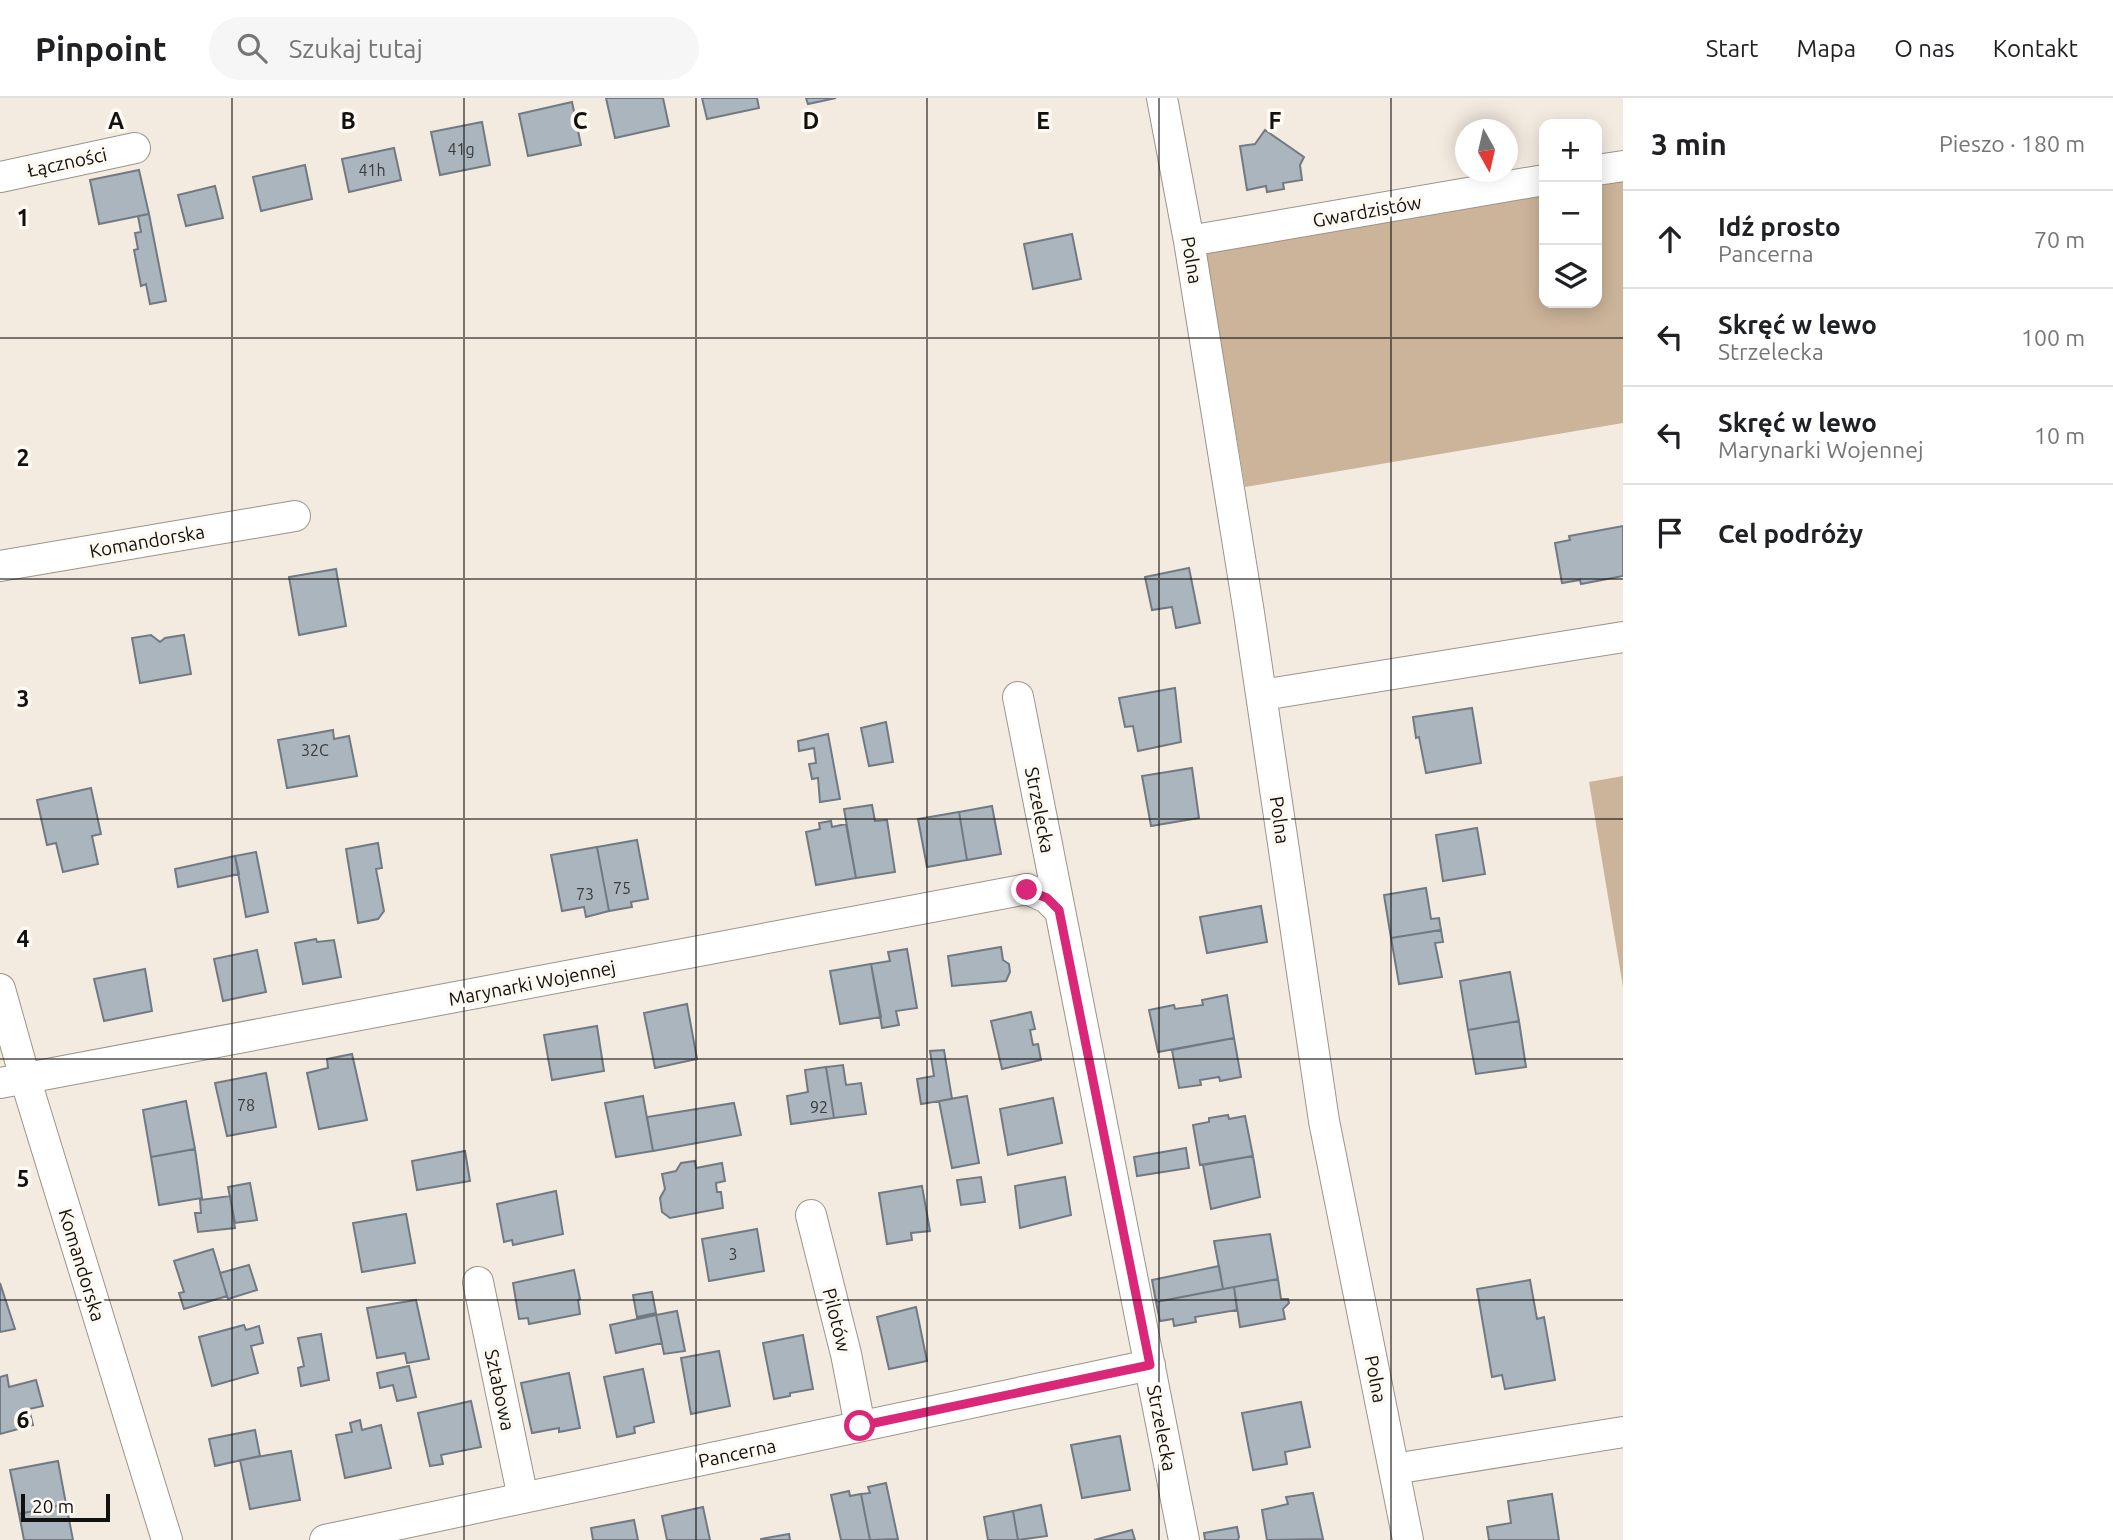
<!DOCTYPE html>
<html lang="pl">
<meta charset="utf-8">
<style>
body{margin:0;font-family:Ubuntu,sans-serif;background:#f6f6f6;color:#202124}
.controls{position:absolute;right:21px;top:21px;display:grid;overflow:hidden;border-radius:14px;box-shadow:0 4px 18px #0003}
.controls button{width:63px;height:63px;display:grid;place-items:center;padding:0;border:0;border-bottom:2px solid #e0e0e0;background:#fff;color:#202124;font:35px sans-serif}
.compass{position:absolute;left:1455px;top:21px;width:63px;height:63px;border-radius:50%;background:#fff;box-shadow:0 4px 18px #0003;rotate:172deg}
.scale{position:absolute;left:21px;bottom:18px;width:89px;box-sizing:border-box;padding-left:7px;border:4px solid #13110d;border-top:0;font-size:19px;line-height:24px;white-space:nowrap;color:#13110d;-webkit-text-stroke:5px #fef9f2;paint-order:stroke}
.stop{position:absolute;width:21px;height:21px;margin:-16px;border:5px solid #db2777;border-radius:50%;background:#fff}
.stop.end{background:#db2777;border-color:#fff;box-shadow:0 2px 7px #0008}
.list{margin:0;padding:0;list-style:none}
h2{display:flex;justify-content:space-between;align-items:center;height:91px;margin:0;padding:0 28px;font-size:30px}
h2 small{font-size:23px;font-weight:400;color:#757577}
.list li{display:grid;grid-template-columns:46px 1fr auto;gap:21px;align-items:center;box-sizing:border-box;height:98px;padding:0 28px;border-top:2px solid #e0e0e0}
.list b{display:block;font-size:26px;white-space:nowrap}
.list p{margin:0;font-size:23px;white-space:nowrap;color:#757577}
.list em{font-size:23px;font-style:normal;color:#757577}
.icon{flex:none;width:38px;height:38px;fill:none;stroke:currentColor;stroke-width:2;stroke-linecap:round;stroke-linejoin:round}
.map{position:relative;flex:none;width:1623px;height:1442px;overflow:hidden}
header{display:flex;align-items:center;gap:42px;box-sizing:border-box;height:98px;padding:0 35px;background:#fff;border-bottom:2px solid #e0e0e0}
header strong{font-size:33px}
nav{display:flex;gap:38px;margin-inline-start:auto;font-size:24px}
.search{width:490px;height:63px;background:#f6f6f6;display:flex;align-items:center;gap:18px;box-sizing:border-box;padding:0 24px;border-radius:38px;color:#757577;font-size:26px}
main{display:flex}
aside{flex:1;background:#fff}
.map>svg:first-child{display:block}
</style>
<header>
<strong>Pinpoint</strong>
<div class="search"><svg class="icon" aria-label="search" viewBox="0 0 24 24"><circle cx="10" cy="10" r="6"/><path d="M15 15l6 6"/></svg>Szukaj tutaj</div>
<nav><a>Start</a><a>Mapa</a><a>O nas</a><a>Kontakt</a></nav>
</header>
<main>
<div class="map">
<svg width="1623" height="1442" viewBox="0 0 1623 1442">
<rect width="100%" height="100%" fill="#f4ebe0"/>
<!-- green -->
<path fill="#cbb499" d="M1623,83v242l-378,64 -40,-239 339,-54v109h53v-117z
M1623,678v211l-34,-205z"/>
<!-- building -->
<path fill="#abb5be" stroke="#717a83" stroke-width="2" d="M606,0h57l6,28 -54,12z
M702,0h55l2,10 -52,11z
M806,0h30l-28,6z
M572,4l9,43 -53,11 -9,-42z
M482,24l8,43 -50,10 -9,-43z
M1265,32l39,27 -4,8 2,15 -19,3 1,6 -17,3 -1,-6 -19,4 -7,-44 15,-2z
M394,50l7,32 -52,12 -7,-33z
M305,67l7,34 -51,12 -8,-34z
M139,72l10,44 -50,10 -9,-44z
M215,88l8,32 -37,8 -8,-31z
M149,116l17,87 -16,3 -4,-20 -5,2 -7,-36 4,-1 -3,-16 6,-1 -3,-16z
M1072,136l9,45 -48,10 -9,-45z
M1623,428v50l-42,8 -1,-4 -18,3 -7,-40 15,-3 -1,-4z
M1189,470l11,55 -24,5 -4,-21 -20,3 -7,-33z
M336,471l10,57 -47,9 -10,-58z
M151,537l9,7 5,-4 19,-3 7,39 -51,9 -8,-45z
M1175,590l6,54 -43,9 -5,-25 -8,1 -6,-29z
M1472,610l9,55 -55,10 -7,-36 -3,1 -3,-21z
M886,624l7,40 -24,4 -8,-38z
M333,632l1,9 15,-3 8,40 -70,12 -9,-48z
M828,636l12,65 -20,3 -2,-24 -6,1 -3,-15 7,-1 -2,-15 -15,3 -1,-10z
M1192,670l7,50 -48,8 -9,-50z
M91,690l10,46 -9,2 6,28 -35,8 -7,-29 -9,2 -10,-45z
M872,707l3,16 12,-1 8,52 -39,6 -12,-69z
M992,708l9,48 -34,6 -8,-48z
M959,714l8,48 -40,7 -9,-48z
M831,723l1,6 14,-3 10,54 -40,7 -10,-53 14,-3 -1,-6z
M1477,730l8,46 -42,7 -7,-46z
M637,742l11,59 -17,3 1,5 -23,4 -12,-64z
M378,745l4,25 -6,1 8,42 -6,8 -20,4 -12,-74z
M597,749l12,64 -23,6 -2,-10 -22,4 -11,-56z
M256,754l12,60 -22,5 -11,-61z
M235,758l4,18 -61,13 -3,-18z
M1426,790l5,31 8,-1 2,12 -50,8 -7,-43z
M1261,808l6,36 -60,11 -7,-36z
M1441,832l2,12 -8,1 7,34 -43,7 -8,-46z
M316,841l1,3 17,-2 7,37 -38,7 -8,-41z
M1001,849l2,13 6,4 1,8 -4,9 -54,5 -4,-30z
M907,851l10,59 -21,3 3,14 -17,3 -11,-64 19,-3 -2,-9z
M257,852l9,42 -43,9 -9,-42z
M871,866l10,53 -41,7 -10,-53z
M145,871l7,42 -48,10 -10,-42z
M1510,874l9,49 -51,9 -8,-49z
M1227,897l7,43 -76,14 -9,-42 25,-5 1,4 28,-4 -1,-5z
M687,906l10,55 -42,9 -11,-55z
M1031,914l4,17 -5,1 3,15 5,-1 3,16 -39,9 -11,-48z
M1519,923l7,46 -50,7 -8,-44z
M597,928l7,45 -52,9 -8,-45z
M1234,940l7,39 -21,4 -1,-4 -19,3 1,5 -22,3 -7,-38z
M944,952l8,49 -31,5 -4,-25 17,-3 -4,-25z
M352,956l15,66 -48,9 -12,-56 21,-5 -1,-9z
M843,967l3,20 15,-2 5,31 -32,4 -8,-51z
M826,969l8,51 -43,6 -4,-28 21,-4 -3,-22z
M266,975l10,54 -49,9 -12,-53z
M643,998l10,55 -37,6 -11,-54z
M967,998l12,67 -27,5 -13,-67z
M1053,1000l9,45 -54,12 -8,-46z
M186,1003l9,48 -44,8 -8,-47z
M734,1005l7,32 -88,16 -6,-34z
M1228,1017l1,4 16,-3 8,40 -53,9 -7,-40 16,-3v-4z
M1186,1050l3,20 -52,8 -3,-19z
M195,1051l7,49 -43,7 -8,-48z
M465,1053l5,30 -53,9 -5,-29z
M1253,1058l7,41 -49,12 -8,-44z
M695,1063l1,7 26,-5 3,18 -9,2 1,9h4l2,16 -53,10 -8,-6 -2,-14 5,-9 -3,-15 14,-3 5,-8z
M981,1079l4,25 -24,3 -4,-25z
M1065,1079l6,38 -51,13 -5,-42z
M250,1085l7,37 -22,3 -7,-36z
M922,1088l8,45 -19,2 1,7 -25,4 -8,-51z
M556,1093l7,43 -50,11 -1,-5 -8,2 -7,-38z
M230,1098l5,32 -37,4 -3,-19h6l-1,-13z
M406,1116l9,49 -53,9 -9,-49z
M757,1131l7,42 -55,10 -7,-42z
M1270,1136l8,45 -55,10 -9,-48z
M213,1151l14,47 -43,13 -5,-16 5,-1 -10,-31z
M249,1167l8,25 -29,9 -8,-26z
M1219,1168l4,23 -67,13 -4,-22z
M574,1172l6,29 -2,1 2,14 -51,10 -1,-6 -9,1 -6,-36z
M1278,1181l3,20h7l1,4 -6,6 2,10 -45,8 -6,-40z
M1530,1182l7,39 7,-2 11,63 -50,9 -3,-14 -10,2 -15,-88z
M0,1185l15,46 -15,3z
M1234,1189l3,23 -42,7 1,5 -22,4 -1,-7 -13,2 -4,-19z
M652,1194l4,21 -19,4 -4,-22z
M416,1202l13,59 -22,4 -2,-10 -28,5 -10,-50z
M916,1209l11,54 -38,8 -12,-52z
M677,1213l8,40 -21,3 -8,-39z
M656,1217l6,28 -46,10 -6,-28z
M244,1227l2,5 13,-4 4,17 -12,3 7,27 -46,13 -13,-49z
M321,1236l8,46 -28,6 -3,-18 6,-2 -6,-28z
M803,1237l10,54 -23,4v3l-16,3 -11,-56z
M719,1253l11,55 -39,8 -10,-56z
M409,1268l7,31 -19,4 -4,-16 -13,3 -3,-15z
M643,1271l11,53 -20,5 1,6 -18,4 -13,-60z
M569,1275l11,55 -21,4v-4l-27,5 -11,-50z
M7,1277l2,12 27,-7 7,26 -14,3 4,16 -33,9v-57z
M471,1303l10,46 -40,8 2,9 -13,2 -12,-53z
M1301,1304l9,45 -25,5 2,12 -34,6 -11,-57z
M360,1322l2,10 19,-5 10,43 -46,10 -9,-43 16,-3 -2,-9z
M255,1332l5,26 -45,10 -6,-27z
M1120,1338l10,54 -48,8 -11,-53z
M291,1353l9,49 -50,9 -10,-49z
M58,1363l8,43 -47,10 -9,-44z
M886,1385l12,56 -28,1 -9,-46 9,-1 -2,-6z
M849,1393l1,5 11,-2 9,46h-29l-10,-45z
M1313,1395l10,46 -56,1 -5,-30 26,-6 -2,-7z
M1552,1396l7,46h-70l-2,-13 24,-4 -3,-22z
M66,1406l7,36h-49l-5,-26z
M1041,1407l6,31 -29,4 -5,-29z
M703,1409l7,33h-43l-5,-24z
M1013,1413l5,29h-30l-4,-23z
M634,1422l4,20h-45l-2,-12z
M1237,1429l2,10 -1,3h-33l-1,-7z
M1132,1432l3,10h-41z
M789,1436l1,6h-29v-1z"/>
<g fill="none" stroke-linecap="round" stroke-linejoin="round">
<!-- minor casing -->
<g stroke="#9c9389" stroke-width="32">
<path id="minor" d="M1162,0l27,143 60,372 75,508 84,419
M1597,72l26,-4
M0,79l135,-29
M1189,143l355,-61
M0,468l295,-50
M1262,597l361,-58
M1018,599l166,843
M0,891l25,89 142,462
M0,985l1027,-194 20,9 12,12
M811,1117l35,139 14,72
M478,1184l45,216
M1394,1371l229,-37
M325,1442l825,-175"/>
</g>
<!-- minor -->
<use href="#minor" stroke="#fff" stroke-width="30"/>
</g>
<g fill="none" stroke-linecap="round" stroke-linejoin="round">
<!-- route -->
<path stroke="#db2777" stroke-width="9" d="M860,1328l290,-61 -91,-455 -12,-12 -20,-8"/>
</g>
<!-- grid -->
<path fill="none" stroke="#13110d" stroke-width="2" stroke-opacity="0.55" d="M232,0v1442M464,0v1442M696,0v1442M927,0v1442M1159,0v1442M1391,0v1442M0,240h1623M0,481h1623M0,721h1623M0,961h1623M0,1202h1623"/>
<g text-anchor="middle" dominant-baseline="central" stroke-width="7" stroke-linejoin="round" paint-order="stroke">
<!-- number labels -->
<g font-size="16" fill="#393a39">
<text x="461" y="51">41g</text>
<text x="372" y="72">41h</text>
<text x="315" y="652">32C</text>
<text x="622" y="790">75</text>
<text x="585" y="796">73</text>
<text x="246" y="1007">78</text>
<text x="819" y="1009">92</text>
<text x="733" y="1156">3</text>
</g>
<!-- street labels -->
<g font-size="19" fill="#13110d" stroke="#fef9f2">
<text transform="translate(67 64) rotate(-12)">Łączności</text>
<text transform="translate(1367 113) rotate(-10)">Gwardzistów</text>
<text transform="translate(1192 162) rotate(80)">Polna</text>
<text transform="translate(147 443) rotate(-10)">Komandorska</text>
<text transform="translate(1040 712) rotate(79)">Strzelecka</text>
<text transform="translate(1280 722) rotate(82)">Polna</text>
<text transform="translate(532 885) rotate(-11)">Marynarki Wojennej</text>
<text transform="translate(82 1167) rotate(73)">Komandorska</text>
<text transform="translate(837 1222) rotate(76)">Pilotów</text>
<text transform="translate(1376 1281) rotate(79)">Polna</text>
<text transform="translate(500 1292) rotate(78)">Sztabowa</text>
<text transform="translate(1162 1330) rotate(79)">Strzelecka</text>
<text transform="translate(737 1355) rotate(-12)">Pancerna</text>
</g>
</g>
<g font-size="23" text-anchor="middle" font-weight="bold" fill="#13110d" stroke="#fef9f2" stroke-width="7" stroke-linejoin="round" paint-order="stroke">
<text x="116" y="31">A</text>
<text x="348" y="31">B</text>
<text x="580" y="31">C</text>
<text x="811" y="31">D</text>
<text x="1043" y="31">E</text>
<text x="1275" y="31">F</text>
<text x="23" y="128">1</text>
<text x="23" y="368">2</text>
<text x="23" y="609">3</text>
<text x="23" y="849">4</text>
<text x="23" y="1089">5</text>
<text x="23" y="1330">6</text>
</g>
</svg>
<div class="controls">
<button>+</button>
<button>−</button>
<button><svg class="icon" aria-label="layers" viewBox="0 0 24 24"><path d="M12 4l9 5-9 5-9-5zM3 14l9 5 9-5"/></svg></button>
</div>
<svg class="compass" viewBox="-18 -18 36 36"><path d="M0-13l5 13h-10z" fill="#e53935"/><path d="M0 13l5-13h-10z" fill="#757577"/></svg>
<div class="scale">20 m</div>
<div class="stop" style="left:860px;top:1328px"></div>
<div class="stop end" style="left:1027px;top:792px"></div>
</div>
<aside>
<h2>3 min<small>Pieszo · 180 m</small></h2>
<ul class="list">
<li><svg class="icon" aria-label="ahead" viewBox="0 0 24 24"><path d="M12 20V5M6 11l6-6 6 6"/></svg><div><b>Idź prosto</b><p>Pancerna</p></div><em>70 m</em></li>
<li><svg class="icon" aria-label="left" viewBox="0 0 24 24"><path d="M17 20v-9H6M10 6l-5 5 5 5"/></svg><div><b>Skręć w lewo</b><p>Strzelecka</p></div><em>100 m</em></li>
<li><svg class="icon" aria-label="left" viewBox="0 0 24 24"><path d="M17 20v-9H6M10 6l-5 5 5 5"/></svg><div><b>Skręć w lewo</b><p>Marynarki Wojennej</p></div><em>10 m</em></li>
<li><svg class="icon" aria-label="arrive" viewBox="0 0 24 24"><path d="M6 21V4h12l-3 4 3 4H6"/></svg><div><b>Cel podróży</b></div></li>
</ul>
</aside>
</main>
